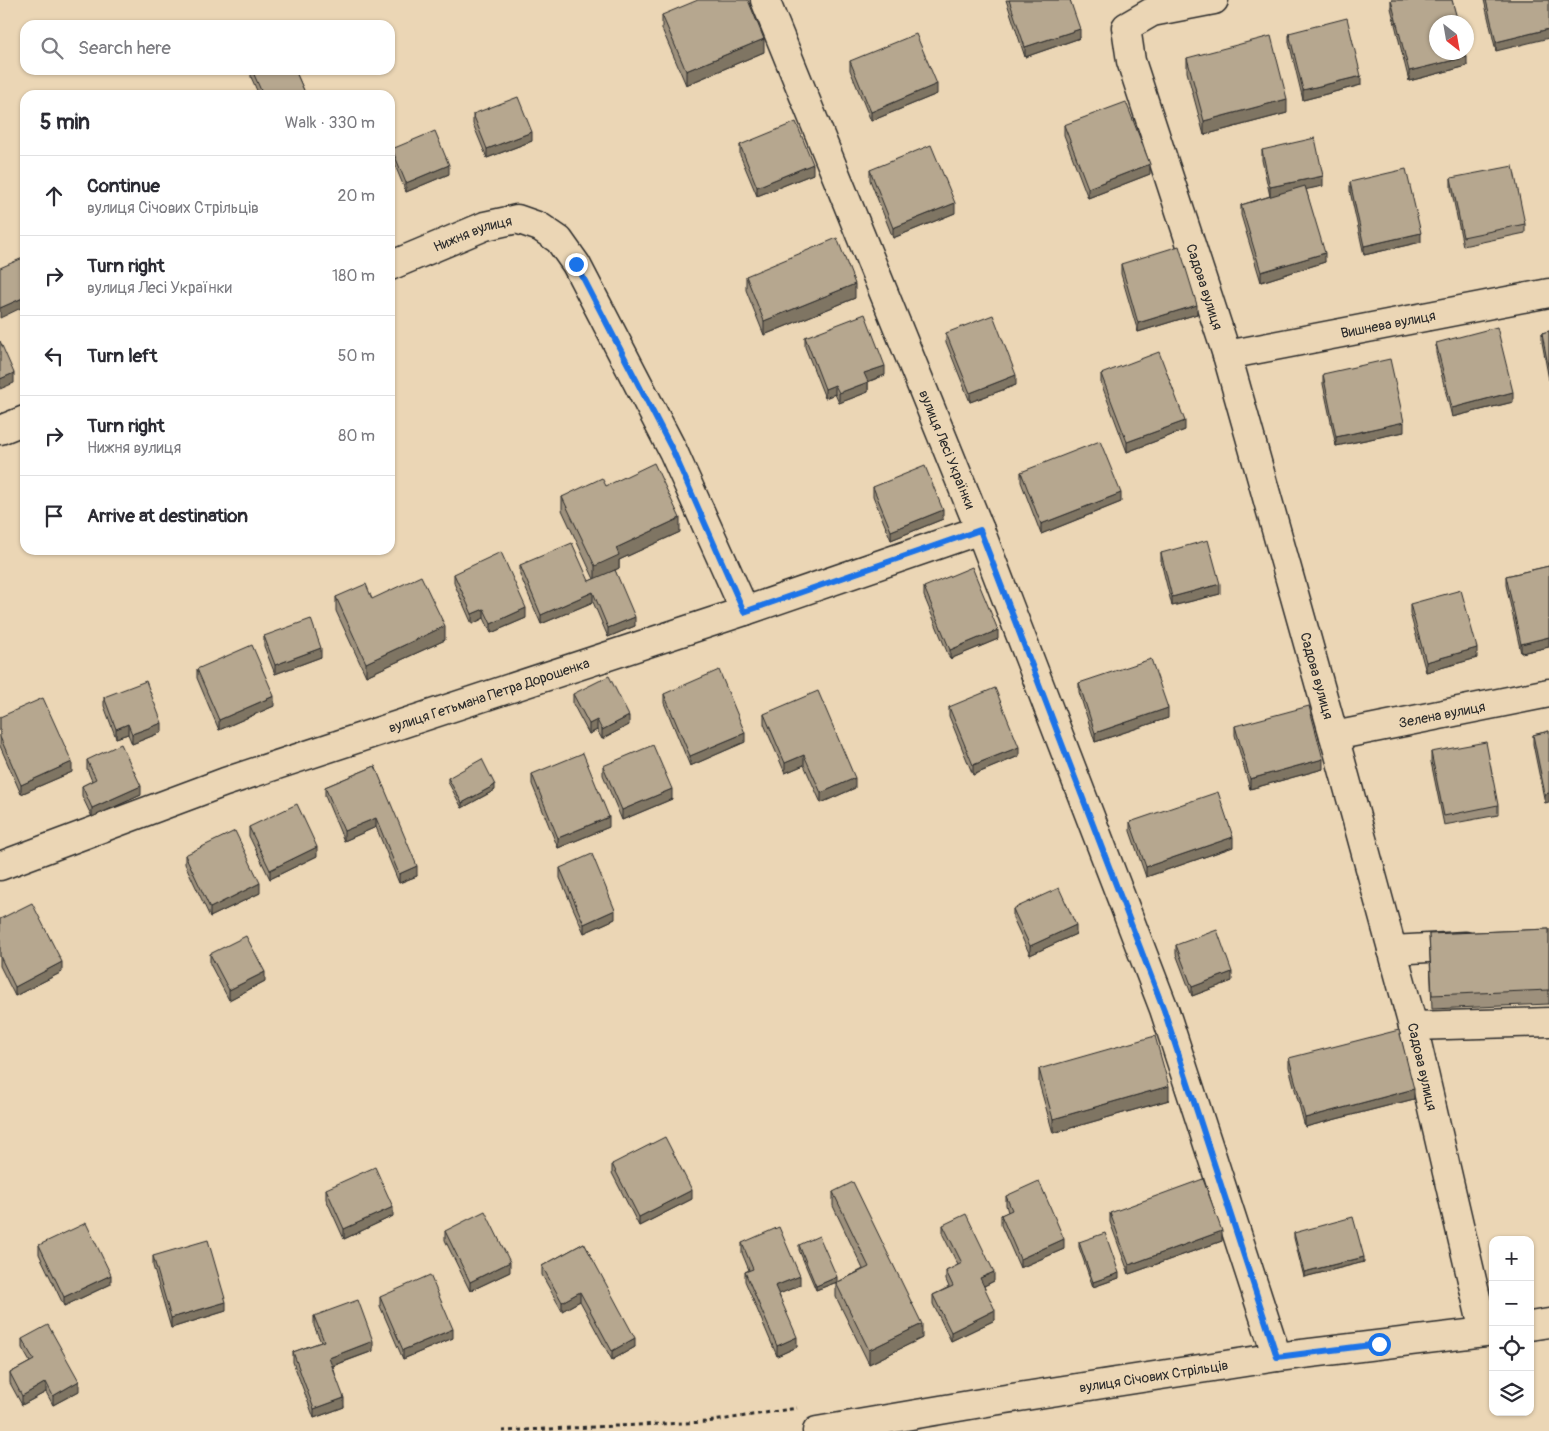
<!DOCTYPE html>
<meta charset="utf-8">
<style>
body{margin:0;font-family:Pangolin,sans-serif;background:#f2f2f3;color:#2b2b33}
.controls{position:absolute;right:15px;bottom:15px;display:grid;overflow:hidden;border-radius:10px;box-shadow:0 1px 4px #0004}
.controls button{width:45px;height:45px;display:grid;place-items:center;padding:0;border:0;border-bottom:1px solid #e1e1e2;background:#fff;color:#2b2b33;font:25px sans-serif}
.compass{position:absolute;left:1429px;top:15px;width:45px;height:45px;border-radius:50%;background:#fff;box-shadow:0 1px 4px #0004;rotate:149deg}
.stop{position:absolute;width:15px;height:15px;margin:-11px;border:4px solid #1a73e8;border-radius:50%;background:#fff}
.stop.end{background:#1a73e8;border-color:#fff;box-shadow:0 1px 5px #0008}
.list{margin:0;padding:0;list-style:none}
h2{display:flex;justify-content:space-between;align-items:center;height:65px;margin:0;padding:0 20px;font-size:21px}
h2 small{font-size:16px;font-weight:400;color:#7c7c81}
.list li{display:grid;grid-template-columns:32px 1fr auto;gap:15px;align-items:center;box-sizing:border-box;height:80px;padding:0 20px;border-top:1px solid #e1e1e2}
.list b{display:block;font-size:19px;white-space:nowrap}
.list p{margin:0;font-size:16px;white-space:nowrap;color:#7c7c81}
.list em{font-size:16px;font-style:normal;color:#7c7c81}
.icon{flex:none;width:28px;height:28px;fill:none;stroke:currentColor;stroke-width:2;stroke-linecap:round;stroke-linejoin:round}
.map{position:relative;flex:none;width:1549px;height:1431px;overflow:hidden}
.search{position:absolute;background:#fff;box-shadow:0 1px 4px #0004;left:20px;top:20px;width:375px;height:55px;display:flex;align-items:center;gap:12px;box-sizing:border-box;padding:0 18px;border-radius:15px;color:#7c7c81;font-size:19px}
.panel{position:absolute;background:#fff;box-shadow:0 1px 4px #0004;left:20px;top:90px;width:375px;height:465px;border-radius:15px}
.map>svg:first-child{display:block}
</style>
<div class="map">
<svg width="1549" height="1431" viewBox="0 0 1549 1431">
<rect width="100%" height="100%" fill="#ebd6b5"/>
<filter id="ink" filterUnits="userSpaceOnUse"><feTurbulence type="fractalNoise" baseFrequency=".02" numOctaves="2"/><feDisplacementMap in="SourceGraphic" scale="10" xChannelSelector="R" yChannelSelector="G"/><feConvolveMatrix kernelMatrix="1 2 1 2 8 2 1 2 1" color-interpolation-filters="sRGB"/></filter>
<g filter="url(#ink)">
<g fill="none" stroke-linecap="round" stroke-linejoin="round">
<!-- minor casing -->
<g stroke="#2b2b2b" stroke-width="31">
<g id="minor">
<path id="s1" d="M765,0l215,530 184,479 113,348"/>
<path id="s2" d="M1214,0l-62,12 -26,15 5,34 96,294 107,381 79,290 71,306"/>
<path id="s3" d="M390,266l95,-40 32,-7 23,8 19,13 17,24 97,187 72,160"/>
<path id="s4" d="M1227,355l322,-62"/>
<path d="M0,430l25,-10"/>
<path id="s5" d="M1334,736l215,-43"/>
<path id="s6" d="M0,866l225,-84 520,-171 235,-81"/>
<path d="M1392,950l73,-4"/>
<path d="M1413,1026l136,-4"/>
<path d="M1530,1326l19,-3"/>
<path id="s7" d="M817,1431l176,-30 284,-44 216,-26"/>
</g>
</g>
<!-- path -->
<path stroke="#2b2b2b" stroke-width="3" stroke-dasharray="4 4" stroke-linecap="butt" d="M502,1431l205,-9 90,-14"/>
<!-- minor -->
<use href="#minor" stroke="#ebd6b5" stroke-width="28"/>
</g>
<!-- wall -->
<path fill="#9d907b" stroke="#2b2b2b" d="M1006,0h64l10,38 -55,19z
M1391,0h61l15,66 -58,15 -18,-73z
M1484,0h65l-53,51z
M662,15l102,37 -78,33 -24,-56z
M1289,33l72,52 -58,15 -14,-58z
M1187,58l100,55 -83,22 -17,-63z
M850,61l87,33 -66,27 -21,-51z
M251,70h44l11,25h-47l-8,-18z
M473,114l59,27 -45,17 -14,-34z
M1064,125l86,49 -62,24 -24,-63z
M740,145l73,29 -56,22 -17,-41z
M392,149l57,25 -43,18 -14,-34z
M1262,150l61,36 -17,3 19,73 -64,20 -20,-67v-10l29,-9 -8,-36z
M870,170l85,43 -62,25 -23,-58z
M1451,178l74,46v9l-62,13 -12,-58z
M1350,182l71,60 -57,13 -14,-64z
M1121,264l76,50 -59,18 -17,-58z
M746,276l109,22 -91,37 -18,-45z
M1549,331v49l-7,-38v-9z
M946,333l70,52 -46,17 -24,-60z
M805,337l80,38 -17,7v10l-29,11 -4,-9 -10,4 -20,-51z
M1436,343l77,59 -61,15 -16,-64z
M1101,374l84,56 -58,22 -26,-69z
M1323,374l81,58 -68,14 -13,-62z
M1021,472l100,30 -80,32 -20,-52z
M606,486l74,46 -61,28v8l-4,2 20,56 -27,11 -15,-35 -52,22 -21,-49v-10l69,16 5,-2 -32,-69v-13z
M873,487l70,32 -52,21 -18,-44z
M1161,553l59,41 -48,12 -11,-44z
M1549,566v81l-28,6 -15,-68v-9z
M454,574l72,44 -35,15 -7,-15 -12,6 -18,-41z
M924,587l74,52 -48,20 -26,-63z
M336,597l36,2 73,41 -79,36 -30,-65z
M1410,604l67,54 -51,14 -16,-59z
M264,636l57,21 -46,17 -11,-28z
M197,669l77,37 -55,24 -22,-52z
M1079,683l89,35 -73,24 -16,-50z
M573,694l56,31 -27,14 -5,-9 -8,4 -16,-30z
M664,694l81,48 -55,24 -26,-63z
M104,697l58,35 -30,12 -4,-10 -12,4 -12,-32z
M949,707l70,49 -46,19 -24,-59z
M764,714l91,74 -34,15 -17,-38 -19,8 -21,-49z
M0,717l72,55 -51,22 -21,-48z
M1235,726l88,43 -73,20 -15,-54z
M1549,731l-4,72 -12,-59v-9z
M1431,752l67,53v10l-54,10 -13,-63z
M87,760l54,35 -49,22 -10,-21v-10l10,-5 -5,-12z
M375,766l42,110 -18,7 -23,-56 -32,14 -19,-45v-9z
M603,766l69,33 -50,21 -19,-45z
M532,774l77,53 -51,21 -26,-64z
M448,778l47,12 -33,18 -14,-26z
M1130,822l103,25 -87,30 -16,-46z
M249,827l68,29 -47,23 -21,-43z
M185,855l75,38 -50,24 -25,-53z
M560,868l55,51 -31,14 -24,-55z
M1013,909l63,25 -46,21 -17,-37z
M0,919l62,53 -47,24 -15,-30z
M1549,929v75l-117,5 -3,-75z
M1176,945l56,36 -40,15 -16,-42z
M210,954l55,27 -36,19 -19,-36z
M1289,1058l125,41 -109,28 -16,-60z
M1039,1069l130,31 -116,33 -14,-50z
M612,1164l80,35 -53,27 -27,-53z
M326,1189l67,27 -49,23 -18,-40z
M833,1192l89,146 -53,26 -33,-67v-14l27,-14 -30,-63z
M1006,1196l58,53 -44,19 -19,-43v-10l7,-3 -2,-7z
M1110,1213l112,28 -93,33 -19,-52z
M943,1225l51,56 -10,5 11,34 -44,21 -18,-37v-9l16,-8 -3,-7v-9l12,-6 -15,-30z
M445,1231l65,41 -40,19 -25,-51z
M1294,1233l70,29 -60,15 -10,-39z
M1079,1242l40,36 -26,9 -14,-40z
M584,1243l51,104 -23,13 -32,-59 -18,10 -20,-36v-9z
M742,1243l58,42 -21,9 18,53 -20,9 -32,-75v-9l4,-2 -7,-17z
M39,1245l72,39 -47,22 -25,-52z
M799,1245l38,37 -21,8 -17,-40z
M153,1256l73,55 -55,17 -18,-62z
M380,1297l73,41 -50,21 -23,-53z
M314,1316l59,35 -40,15 11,41 -30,11 -21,-56v-10l28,-10 -7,-16z
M22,1339l57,52 -26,14 -7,-13 -24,13 -12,-22v-10l20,-11 -8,-14z"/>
<!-- shaded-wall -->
<path fill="#7f7564" stroke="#2b2b2b" d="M1080,29v9l-55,19v-10z
M1549,29v9l-53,13v-9z
M764,39v13l-78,33v-14z
M1467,57v9l-58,15v-10z
M1361,76v9l-58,15v-10z
M937,84v10l-66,27v-9z
M1287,99v14l-83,22v-14z
M532,132v9l-45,17v-9z
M813,164v10l-56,22v-9z
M1150,164v10l-62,24v-10z
M449,165v9l-43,18v-9z
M1323,176v10l-53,11v-10z
M955,203v10l-62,25v-10z
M1421,233v9l-57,13v-9z
M1325,253v9l-64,20v-10z
M855,284v14l-91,37v-14z
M25,297v9l-25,12v-10z
M1197,305v9l-59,18v-9z
M885,366v9l-21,8v-10z
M14,373v10l-14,6v-10z
M1016,375v10l-46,17v-9z
M868,382v10l-29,11v-10z
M835,385v9l-10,4v-9z
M1513,392v10l-61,15v-9z
M1185,421v9l-58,22v-10z
M1404,422v10l-68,14v-9z
M1121,493v9l-80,32v-10z
M943,510v9l-52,21v-9z
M680,518v14l-61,28v8l-24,12v-14l21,-18z
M1220,584v10l-48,12v-9z
M593,592v10l-52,22v-9z
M526,608v10l-35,15v-9z
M484,609v9l-12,6v-10z
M635,617v9l-27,11v-9z
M445,626v14l-79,36v-13z
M998,630v9l-48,20v-9z
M1549,637v10l-28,6v-9z
M321,648v9l-46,17v-9z
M1477,648v10l-51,14v-10z
M274,696v10l-55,24v-10z
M1168,708v10l-73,24v-9z
M629,716v9l-27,14v-9z
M597,720v10l-8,4v-10z
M162,723v9l-30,12v-10z
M128,724v10l-12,4v-9z
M745,733v9l-55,24v-10z
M1019,747v9l-46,19v-10z
M804,755v10l-19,8v-10z
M1323,759v10l-73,20v-10z
M72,762v10l-51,22v-9z
M855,778v10l-34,15v-10z
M495,785v5l-33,18v-5z
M141,786v9l-49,22v-9z
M672,789v10l-50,21v-10z
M1549,793v9l-4,1v-9z
M609,817v10l-51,21v-10z
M376,818v9l-32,14v-10z
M1233,837v10l-87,30v-10z
M317,847v9l-47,23v-9z
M417,866v10l-18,7v-9z
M260,883v10l-50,24v-9z
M615,910v9l-31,14v-9z
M1076,925v9l-46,21v-9z
M62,962v10l-47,24v-9z
M265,972v9l-36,19v-10z
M1232,972v9l-40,15v-9z
M1169,1086v14l-116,33v-14z
M1414,1089v10l-109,28v-9z
M692,1190v9l-53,27v-9z
M393,1207v9l-49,23v-10z
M1222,1231v10l-93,33v-9z
M1064,1239v10l-44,19v-9z
M1364,1257v5l-60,15v-5z
M510,1262v10l-40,19v-9z
M994,1272v9l-14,7v-10z
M1119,1273v5l-26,9v-5z
M111,1275v9l-47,22v-9z
M800,1276v9l-25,11v-10z
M837,1277v5l-21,8v-4z
M580,1292v9l-18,10v-9z
M226,1302v9l-55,17v-10z
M995,1310v10l-44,21v-9z
M922,1324v14l-53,26v-14z
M453,1329v9l-50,21v-9z
M797,1337v10l-20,9v-10z
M635,1338v9l-23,13v-9z
M373,1341v10l-44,16v-9z
M79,1381v10l-26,14v-9z
M46,1382v10l-24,13v-9z
M344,1398v9l-30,11v-9z"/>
<!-- building -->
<path fill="#b6a78f" stroke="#2b2b2b" d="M698,0h50l16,39 -78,32 -24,-56z
M1009,0h61l10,29 -55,18z
M1391,0h61l6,22h-22v30h29l2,5 -58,14z
M1486,0h63v29l-53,13z
M1347,18l14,58 -58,14 -14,-57z
M916,34l21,50 -66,28 -21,-51z
M1271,36l16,63 -83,22 -17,-63z
M252,70h43l11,25h-43z
M518,97l14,35 -45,17 -14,-35z
M1126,102l24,62 -62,24 -24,-63z
M796,122l17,42 -56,23 -17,-42z
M435,131l14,34 -43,18 -14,-34z
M1315,138l8,38 -53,11 -8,-37z
M931,145l24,58 -62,25 -23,-58z
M1513,166l12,58 -62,13 -12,-59z
M1406,169l15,64 -57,13 -14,-64z
M1305,186l20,67 -64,19 -20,-67z
M837,238l18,46 -91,37 -18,-45z
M1179,246l18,59 -59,18 -17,-59z
M25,257v40l-25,11v-40z
M865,314l20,52 -21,7 4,9 -29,11 -4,-8 -10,4 -20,-52z
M993,315l23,60 -46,18 -24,-60z
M1497,327l16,65 -61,16 -16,-65z
M1549,331v40l-7,-38z
M0,341l14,32 -14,6z
M1159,352l26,69 -58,21 -26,-68z
M1390,359l14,63 -68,15 -13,-63z
M1100,441l21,52 -80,31 -20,-52z
M654,463l26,55 -64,30 3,7 -24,11 -33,-69 40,-19 4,8z
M925,466l18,44 -52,21 -18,-44z
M1208,540l12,44 -48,13 -11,-44z
M572,543l17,38 26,-11 20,47 -27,11 -15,-36 -52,23 -21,-50z
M501,552l25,56 -35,16 -7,-15 -12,5 -18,-40z
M1549,566v71l-28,7 -15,-68z
M972,567l26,63 -48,20 -26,-63z
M421,576l24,50 -79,37 -30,-66 30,-13 6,15z
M1461,590l16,58 -51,14 -16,-58z
M311,619l10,29 -46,17 -11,-29z
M252,645l22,51 -55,24 -22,-51z
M1151,659l17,49 -73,25 -16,-50z
M719,670l26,63 -55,23 -26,-62z
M609,676l20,40 -27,14 -5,-10 -8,4 -16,-30z
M146,681l16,42 -30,11 -4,-10 -12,5 -12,-32z
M995,688l24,59 -46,18 -24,-58z
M818,691l37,87 -34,15 -17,-38 -19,8 -21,-49z
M43,698l29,64 -51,23 -21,-48v-20z
M1309,706l14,53 -73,20 -15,-53z
M1549,731v62l-4,1 -12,-59z
M1486,742l12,63 -54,11 -13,-64z
M121,744l20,42 -49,22 -10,-22 14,-7 -9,-19z
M653,745l19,44 -50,21 -19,-44z
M583,753l26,64 -51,21 -26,-64z
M482,759l13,26 -33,18 -14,-25z
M375,766l42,100 -18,8 -23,-56 -32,13 -19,-44z
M1218,792l15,45 -87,30 -16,-45z
M297,804l20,43 -47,23 -21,-43z
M235,831l25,52 -50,25 -25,-53z
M592,854l23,56 -31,14 -24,-56z
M1059,888l17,37 -46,21 -17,-37z
M32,903l30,59 -47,25 -15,-31v-37z
M1549,929v61l-117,5 -3,-61z
M1217,930l15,42 -40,15 -16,-42z
M246,936l19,36 -36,18 -19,-36z
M1399,1030l15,59 -109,29 -16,-60z
M1155,1036l14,50 -116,33 -14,-50z
M665,1137l27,53 -53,27 -27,-53z
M375,1167l18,40 -49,22 -18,-40z
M1203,1179l19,52 -93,34 -19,-52z
M1039,1181l25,58 -44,20 -19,-44 11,-5 -6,-14z
M853,1182l69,142 -53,26 -33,-67 33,-16 -36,-75z
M485,1211l25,51 -40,20 -25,-51z
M966,1214l28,58 -14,6 15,32 -44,22 -18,-37 20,-9 -7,-15 16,-8 -19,-38z
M1353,1217l11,40 -60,15 -10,-39z
M86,1223l25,52 -47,22 -25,-52z
M779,1227l21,49 -25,10 22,51 -20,9 -32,-74 8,-3 -11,-26z
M1105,1233l14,40 -26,9 -14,-40z
M819,1236l18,41 -21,9 -17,-41z
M208,1240l18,62 -55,16 -18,-62z
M584,1243l51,95 -23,13 -32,-59 -18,10 -20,-36z
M430,1275l23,54 -50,21 -23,-53z
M358,1300l15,41 -44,17 15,40 -30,11 -21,-57 31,-11 -10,-25z
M48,1325l31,56 -26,15 -7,-14 -24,14 -12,-23 24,-13 -12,-21z"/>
</g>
<g fill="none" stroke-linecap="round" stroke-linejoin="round" filter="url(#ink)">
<!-- route -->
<path stroke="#1a73e8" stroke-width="6" d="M576,264l97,187 71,161 236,-82 184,480 113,347 102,-13"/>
</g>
<g text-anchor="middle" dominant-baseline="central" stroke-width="4" stroke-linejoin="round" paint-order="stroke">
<!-- street labels -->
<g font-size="14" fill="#2b2b2b" stroke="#ebd6b5">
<text stroke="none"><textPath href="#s3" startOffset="89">Нижня вулиця</textPath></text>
<text stroke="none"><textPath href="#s2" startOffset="365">Садова вулиця</textPath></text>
<text stroke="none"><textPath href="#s4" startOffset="164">Вишнева вулиця</textPath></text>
<text stroke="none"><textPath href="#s1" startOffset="485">вулиця Лесі Українки</textPath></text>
<text stroke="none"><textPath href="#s2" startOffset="770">Садова вулиця</textPath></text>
<text stroke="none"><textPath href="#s6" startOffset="518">вулиця Гетьмана Петра Дорошенка</textPath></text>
<text stroke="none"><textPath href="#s5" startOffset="110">Зелена вулиця</textPath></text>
<text stroke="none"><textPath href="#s2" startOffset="1175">Садова вулиця</textPath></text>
<text stroke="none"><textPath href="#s7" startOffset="341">вулиця Січових Стрільців</textPath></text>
</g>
</g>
</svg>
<div class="controls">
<button>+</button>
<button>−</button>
<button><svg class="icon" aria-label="locate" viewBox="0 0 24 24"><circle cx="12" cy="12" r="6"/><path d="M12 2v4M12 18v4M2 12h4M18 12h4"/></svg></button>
<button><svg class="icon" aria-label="layers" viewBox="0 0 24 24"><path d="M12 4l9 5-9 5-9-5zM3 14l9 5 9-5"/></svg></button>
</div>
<svg class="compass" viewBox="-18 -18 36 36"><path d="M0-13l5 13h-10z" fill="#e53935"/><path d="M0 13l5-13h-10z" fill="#7c7c81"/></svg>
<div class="stop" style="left:1379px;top:1344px"></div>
<div class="stop end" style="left:576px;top:264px"></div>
<div class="search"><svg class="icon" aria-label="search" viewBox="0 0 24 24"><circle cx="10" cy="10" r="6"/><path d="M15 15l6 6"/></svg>Search here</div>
<section class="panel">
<h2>5 min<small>Walk · 330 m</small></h2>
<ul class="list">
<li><svg class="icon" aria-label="ahead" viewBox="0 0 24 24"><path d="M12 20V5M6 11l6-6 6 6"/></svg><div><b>Continue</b><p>вулиця Січових Стрільців</p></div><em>20 m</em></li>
<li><svg class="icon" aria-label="right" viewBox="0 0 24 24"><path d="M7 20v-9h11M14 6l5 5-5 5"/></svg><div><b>Turn right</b><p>вулиця Лесі Українки</p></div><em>180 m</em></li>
<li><svg class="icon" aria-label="left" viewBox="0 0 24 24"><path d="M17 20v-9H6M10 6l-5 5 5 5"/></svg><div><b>Turn left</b></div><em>50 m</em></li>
<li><svg class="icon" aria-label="right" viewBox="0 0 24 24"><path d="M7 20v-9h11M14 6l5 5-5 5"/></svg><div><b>Turn right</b><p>Нижня вулиця</p></div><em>80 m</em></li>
<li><svg class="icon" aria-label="arrive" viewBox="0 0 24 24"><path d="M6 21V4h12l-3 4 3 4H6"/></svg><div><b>Arrive at destination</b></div></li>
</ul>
</section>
</div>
